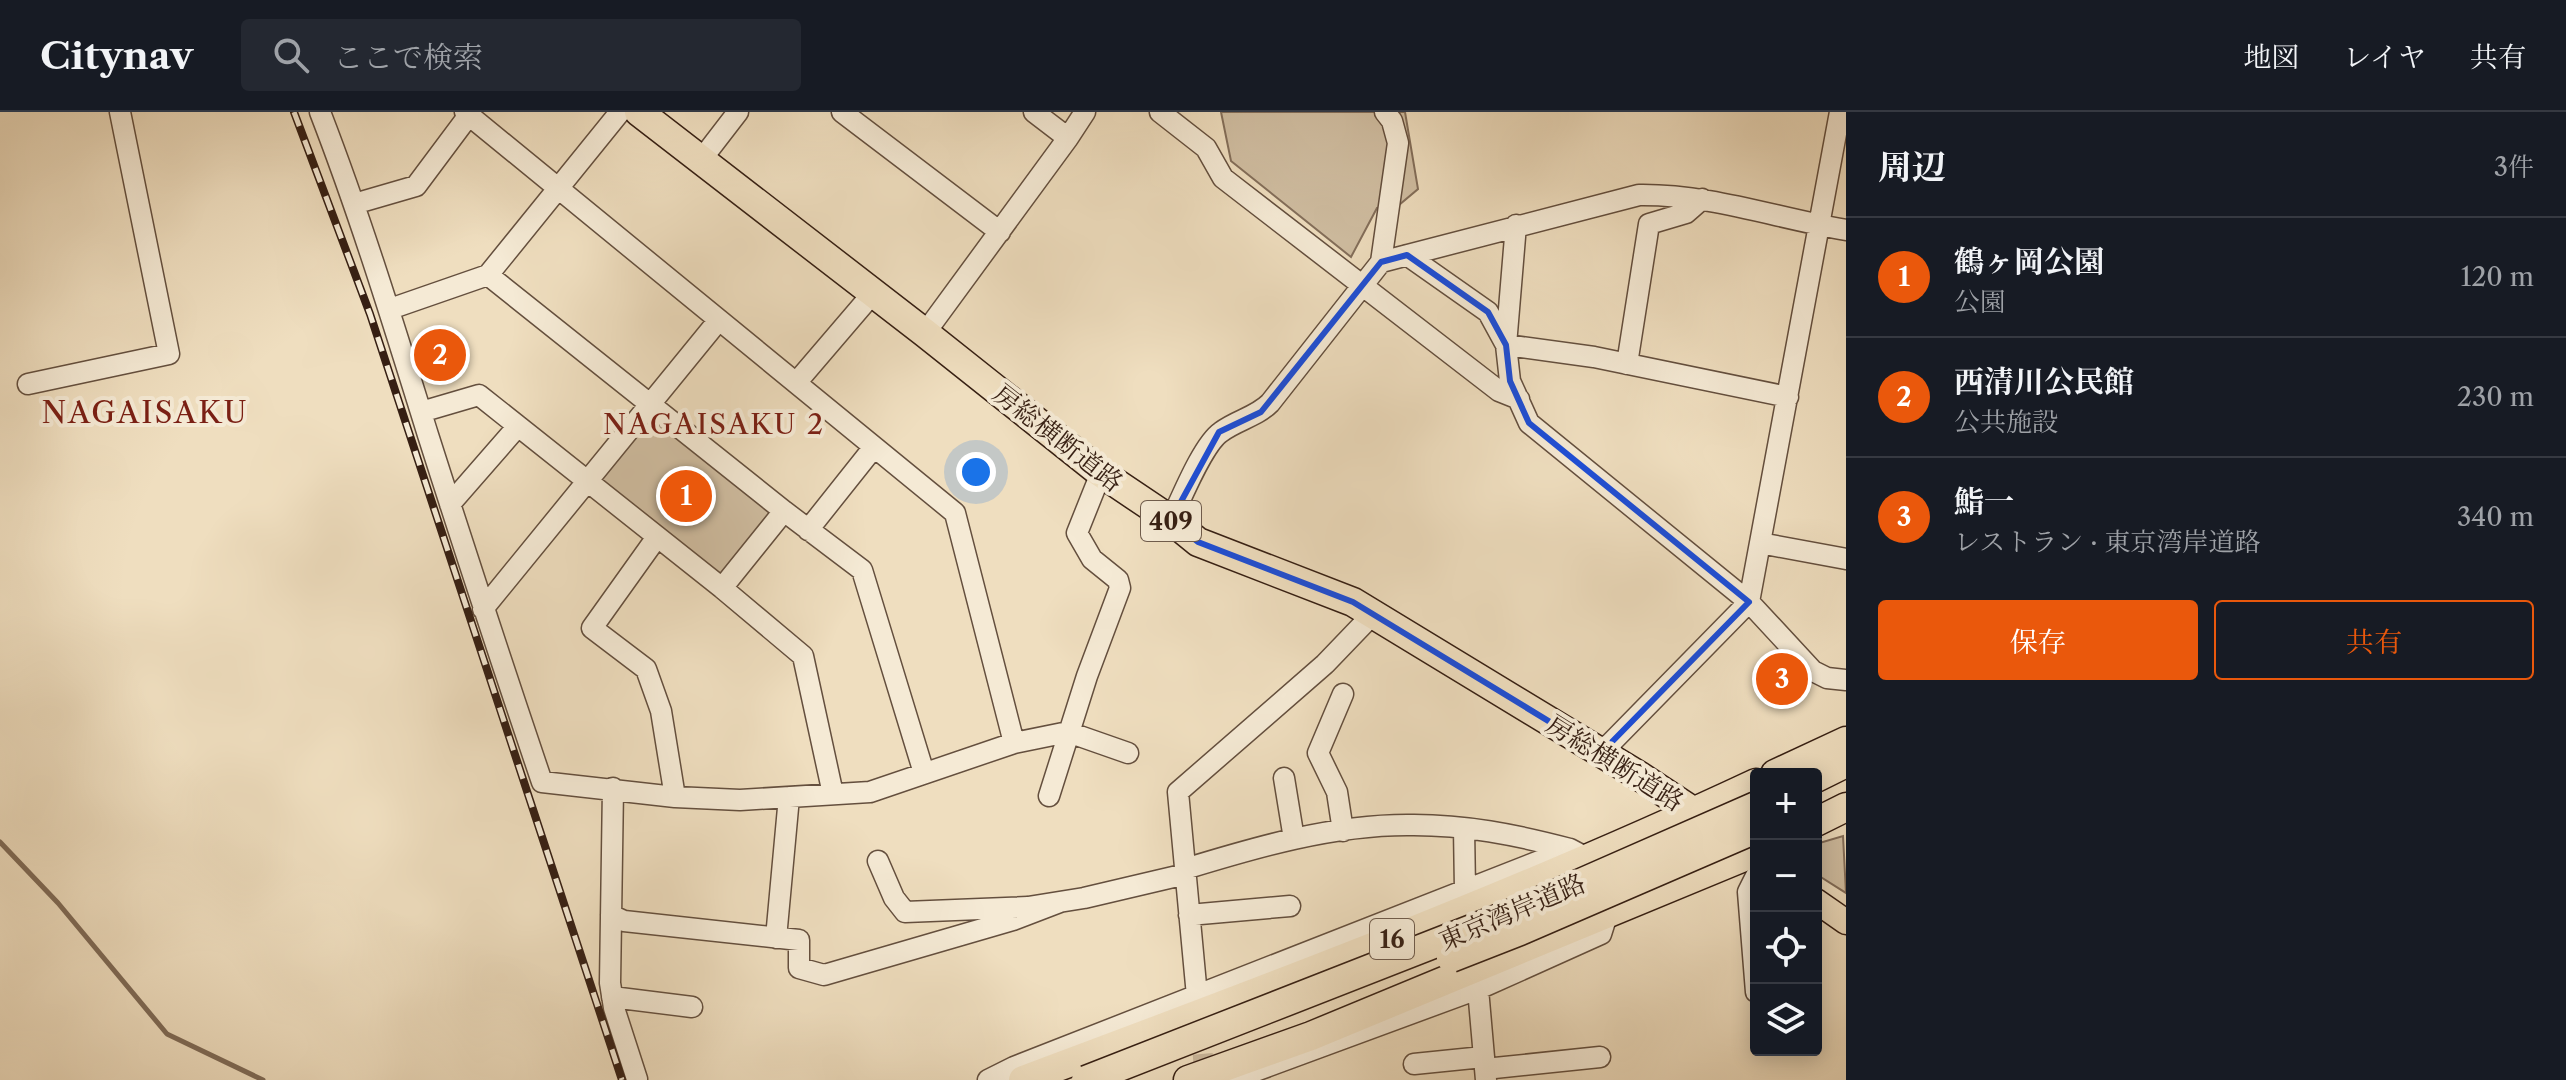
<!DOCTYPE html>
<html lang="ja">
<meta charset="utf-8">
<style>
body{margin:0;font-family:"Libre Caslon Text","Noto Serif JP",serif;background:#242831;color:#f1f3f6}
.controls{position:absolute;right:24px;bottom:24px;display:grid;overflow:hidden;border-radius:8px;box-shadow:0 4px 20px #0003}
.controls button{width:72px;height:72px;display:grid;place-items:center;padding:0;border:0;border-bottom:2px solid #363941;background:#171b24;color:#f1f3f6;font:40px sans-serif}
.you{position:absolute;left:976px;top:360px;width:28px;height:28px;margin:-20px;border:6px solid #fff;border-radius:50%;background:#1a73e8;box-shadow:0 0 0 12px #1a73e833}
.badge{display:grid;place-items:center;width:52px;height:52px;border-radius:50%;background:#ea580c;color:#fff;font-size:26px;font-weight:700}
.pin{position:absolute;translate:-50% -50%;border:4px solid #fff;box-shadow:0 2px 8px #0006}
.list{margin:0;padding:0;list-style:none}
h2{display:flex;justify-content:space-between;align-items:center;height:104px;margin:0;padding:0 32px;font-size:34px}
h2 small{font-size:26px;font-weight:400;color:#9ea1a6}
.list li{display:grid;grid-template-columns:52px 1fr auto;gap:24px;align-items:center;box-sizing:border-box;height:120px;padding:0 32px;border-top:2px solid #363941}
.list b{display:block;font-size:30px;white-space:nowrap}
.list p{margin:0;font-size:26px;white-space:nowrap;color:#9ea1a6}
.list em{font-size:26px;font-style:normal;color:#9ea1a6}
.actions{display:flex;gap:16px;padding:24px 32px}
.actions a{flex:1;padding:18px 0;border:2px solid #ea580c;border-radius:8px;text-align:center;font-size:28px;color:#ea580c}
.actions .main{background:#ea580c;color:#fff}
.icon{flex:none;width:44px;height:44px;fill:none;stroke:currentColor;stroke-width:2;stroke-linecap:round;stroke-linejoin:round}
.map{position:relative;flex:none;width:1846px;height:968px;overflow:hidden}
header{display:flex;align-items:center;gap:48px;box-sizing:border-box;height:112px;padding:0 40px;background:#171b24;border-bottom:2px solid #363941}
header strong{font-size:38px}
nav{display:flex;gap:44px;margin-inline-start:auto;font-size:28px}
.search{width:560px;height:72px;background:#242831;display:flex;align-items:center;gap:20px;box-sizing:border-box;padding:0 28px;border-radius:8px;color:#9ea1a6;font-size:30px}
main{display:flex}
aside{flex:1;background:#171b24}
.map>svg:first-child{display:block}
</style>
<header>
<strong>Citynav</strong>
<div class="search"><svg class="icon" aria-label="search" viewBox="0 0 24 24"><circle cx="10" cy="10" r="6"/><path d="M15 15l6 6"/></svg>ここで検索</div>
<nav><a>地図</a><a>レイヤ</a><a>共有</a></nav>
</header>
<main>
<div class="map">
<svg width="1846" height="968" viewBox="0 0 1846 968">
<rect width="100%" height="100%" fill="#efdebf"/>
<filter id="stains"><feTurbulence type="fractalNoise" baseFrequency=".0025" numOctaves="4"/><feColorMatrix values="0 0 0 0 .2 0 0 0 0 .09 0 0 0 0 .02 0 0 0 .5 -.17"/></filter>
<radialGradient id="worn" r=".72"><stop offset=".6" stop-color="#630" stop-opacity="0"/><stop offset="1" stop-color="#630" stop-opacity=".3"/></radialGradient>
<!-- green -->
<path fill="#d0bea2" stroke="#836e5a" stroke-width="2" d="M1221,0h184l13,77 -19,16 -22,3 -26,49 -120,-96z
M650,292l134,107 -62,77 -135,-107z
M1843,724l3,57 -30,-19v-30z"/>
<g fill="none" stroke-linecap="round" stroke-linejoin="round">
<!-- stream -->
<path stroke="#7f6b57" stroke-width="5" d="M0,730l58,61 109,131 96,46"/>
<!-- minor-tunnel -->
<path stroke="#cab89d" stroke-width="20" stroke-dasharray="20 10" stroke-linecap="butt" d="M1200,912l5,56"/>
<!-- minor casing -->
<g stroke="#644f3e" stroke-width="23">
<path id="minor" d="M320,0c41,106 74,214 108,323 37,116 75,232 114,347l133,15 65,3 130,-8 144,-49 54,-11 60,21
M465,0l490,401 59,230
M842,0l158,120
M1160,0l46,36 17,30 276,213 20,8
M1068,26l17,-26
M701,48l37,-48
M354,92l62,-18 53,-71
M1516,113l-10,120 4,36 19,42 220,179 64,69 14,7 19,2
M1407,143l81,57 18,33 88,12 194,40
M1381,150l258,-67c71,-1 137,23 207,35
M488,163l296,236 78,59 62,203
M390,197l98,-34 132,-163
M925,221l143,-195 -34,-26
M1627,252l22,-140 37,-11 16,-14
M796,271l77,-90
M28,272l141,-30 -49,-242
M421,300l58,-17 243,193 81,68 30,138
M450,392l68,-78
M1171,408c10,-21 32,-76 50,-88 16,-12 35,-15 49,-29l111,-141 17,-119 -6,-22 -7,-9
M808,418l66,-83
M657,425l-65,91 54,41 15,42 14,86
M1760,431l86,16
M722,476l62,-77
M483,497l235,-288
M1601,641l148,-151 91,-490
M1284,666l10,61
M613,676l-3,195 4,25 23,71
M1049,684l38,-120 33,-88 -2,-8 -26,-21 -15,-26 24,-60
M1464,716l1,62
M1343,719l-6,-39 -19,-39 25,-59
M878,749l16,37 11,14 123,-5 56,-9 102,-24
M1185,757c72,-22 147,-44 222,-44 56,-1 110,10 163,24
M1756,764l-8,16 8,100
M611,803l13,6 175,19v28l25,7 189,-55 47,-18
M1189,803l101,-9
M776,826l13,-141
M1478,877l8,91
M1197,884l-19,-204 147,-128 48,-50
M612,885l80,10
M1414,952l69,-7
M1485,957l115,-12
M988,968l26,-13 556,-218 17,9
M1231,968l252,-93 118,-53 6,-19"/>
</g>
<!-- major casing -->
<g stroke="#361f13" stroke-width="27">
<path id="major" d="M1816,789l30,21"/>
</g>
<!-- highway casing -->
<g stroke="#361f13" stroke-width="31">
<path id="highway" d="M639,0l286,221 176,140 70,47 27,22 155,60 285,173 56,37 56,43
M1775,662l71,-33
M1816,666l30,-15
M1816,710l30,-15
M1023,968c247,-92 494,-185 733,-297
M1188,968l123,-44 445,-184"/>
</g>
<!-- minor -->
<use href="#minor" stroke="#f5ead5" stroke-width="20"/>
<!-- major -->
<use href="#major" stroke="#efdebf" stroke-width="24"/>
<!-- highway -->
<use href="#highway" stroke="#efdebf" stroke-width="28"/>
<!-- rail casing -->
<g stroke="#361f13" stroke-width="8">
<path id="rail" d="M294,0l76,202 252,766"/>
</g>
<!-- rail -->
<use href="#rail" stroke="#f5ead5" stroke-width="5" stroke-dasharray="15" stroke-linecap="butt"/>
<!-- highway-bridge casing -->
<g stroke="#361f13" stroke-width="31" stroke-linecap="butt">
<path id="highway-bridge" d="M1451,846l69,-27 236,-102
M1086,968l424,-166 246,-108"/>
</g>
<!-- highway-bridge -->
<use href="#highway-bridge" stroke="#efdebf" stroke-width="28"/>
</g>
<!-- marked area -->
<path fill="none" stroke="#1d4ed8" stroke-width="6" stroke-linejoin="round" d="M1407,143l81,57 18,33 4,36 19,42 220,179 -148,151 -248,-151 -155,-60 -27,-22 48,-88 42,-20 120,-150z"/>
<g text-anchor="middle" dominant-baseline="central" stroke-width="8" stroke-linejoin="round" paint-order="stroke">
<!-- shield labels -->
<g fill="#f5ead5" stroke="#6f5c4d" stroke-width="2">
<rect x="1141" y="389" width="60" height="40" rx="6"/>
<rect x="1370" y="807" width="44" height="40" rx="6"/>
</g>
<g font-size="24" font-weight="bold" fill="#361f13">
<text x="1171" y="409">409</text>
<text x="1392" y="827">16</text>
</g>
<!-- street labels -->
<g font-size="26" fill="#361f13" stroke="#f5ead5">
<text transform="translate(1058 326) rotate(38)">房総横断道路</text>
<text transform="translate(1615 651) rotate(32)">房総横断道路</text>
<text transform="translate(1512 800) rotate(-23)">東京湾岸道路</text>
</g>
<!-- neighbourhood labels -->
<g font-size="28" letter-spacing="2" fill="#7a1f14" stroke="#f5ead5">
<text x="714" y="312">NAGAISAKU 2</text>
</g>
<!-- quarter labels -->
<g font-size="30" letter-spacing="2" fill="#7a1f14" stroke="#f5ead5">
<text x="145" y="300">NAGAISAKU</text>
</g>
</g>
<rect width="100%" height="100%" filter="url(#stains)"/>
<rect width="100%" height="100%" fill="url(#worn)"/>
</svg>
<div class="controls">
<button>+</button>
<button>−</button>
<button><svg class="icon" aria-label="locate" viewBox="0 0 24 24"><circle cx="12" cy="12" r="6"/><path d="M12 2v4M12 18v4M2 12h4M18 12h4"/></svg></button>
<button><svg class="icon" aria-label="layers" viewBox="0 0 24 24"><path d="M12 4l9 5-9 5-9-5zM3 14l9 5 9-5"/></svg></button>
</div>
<div class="you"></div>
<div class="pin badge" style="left:686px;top:384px">1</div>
<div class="pin badge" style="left:440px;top:243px">2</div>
<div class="pin badge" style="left:1782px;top:567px">3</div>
</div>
<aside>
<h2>周辺<small>3件</small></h2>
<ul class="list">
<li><span class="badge">1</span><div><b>鶴ヶ岡公園</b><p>公園</p></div><em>120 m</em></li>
<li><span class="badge">2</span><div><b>西清川公民館</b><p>公共施設</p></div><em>230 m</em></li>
<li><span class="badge">3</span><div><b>鮨一</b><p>レストラン · 東京湾岸道路</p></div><em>340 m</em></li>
</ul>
<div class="actions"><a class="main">保存</a><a>共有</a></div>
</aside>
</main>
